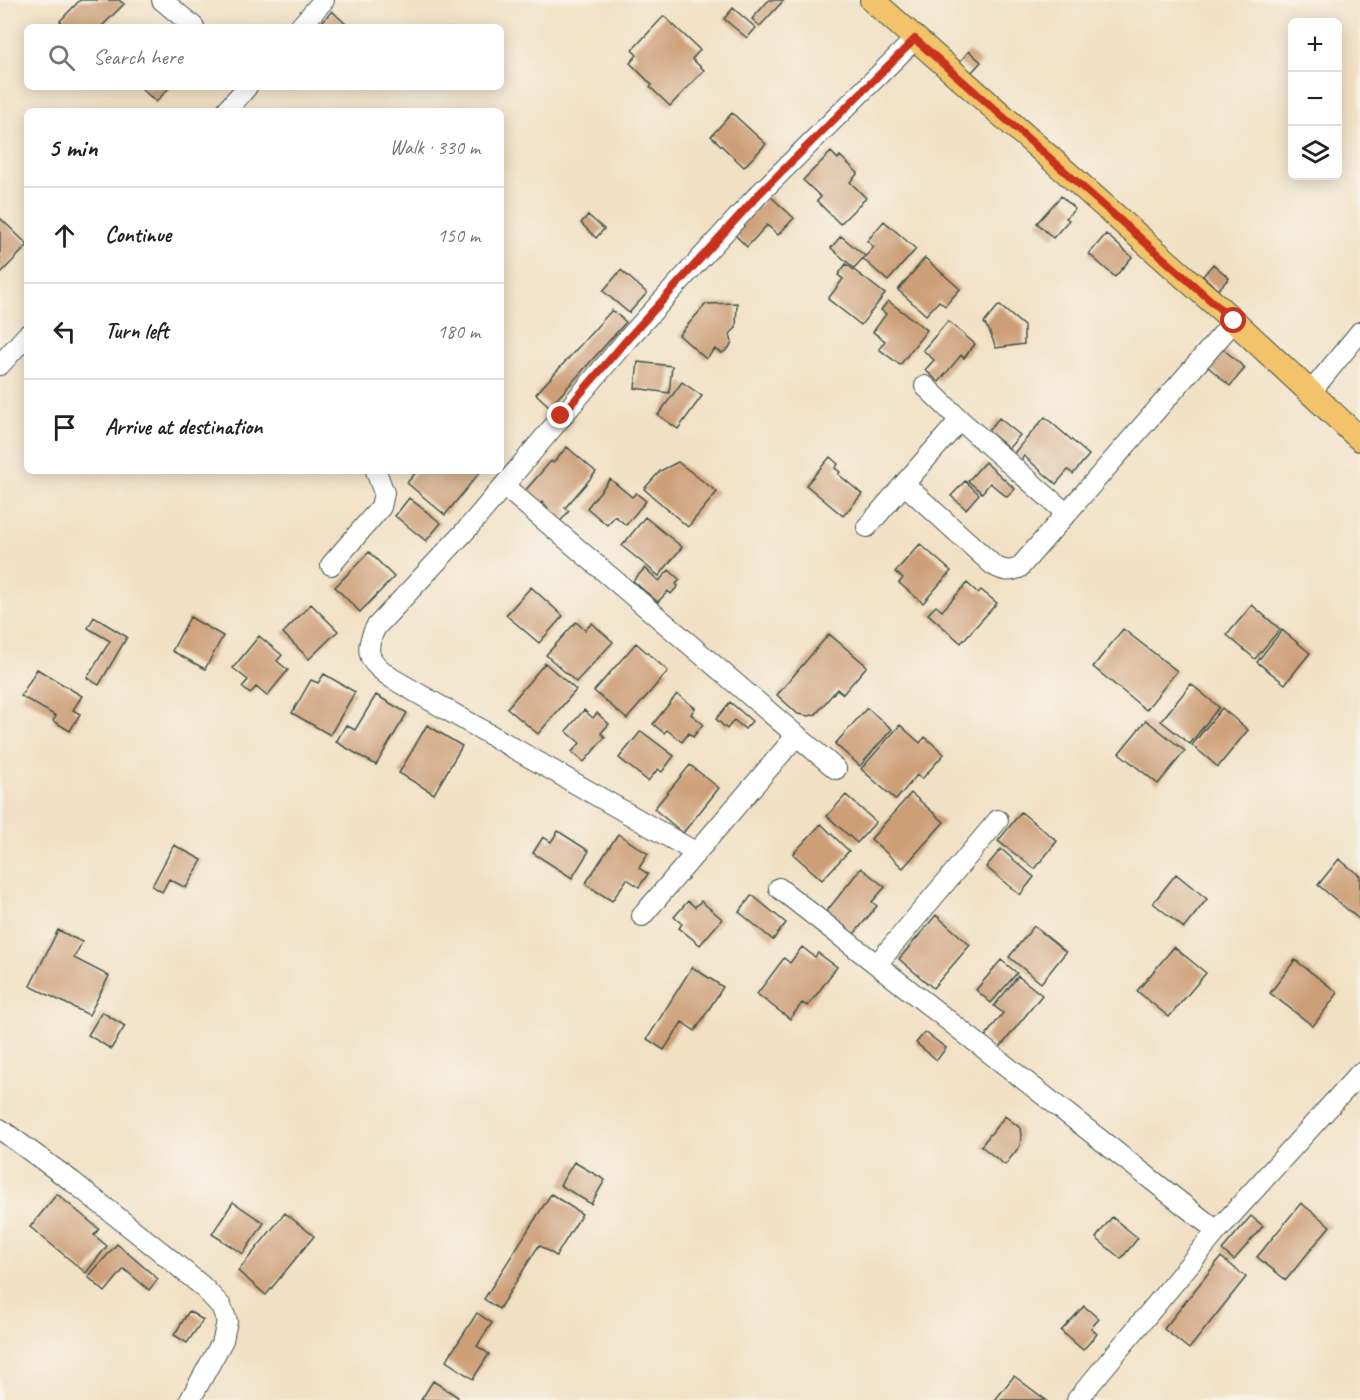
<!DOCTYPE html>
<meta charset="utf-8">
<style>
body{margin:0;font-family:Caveat,sans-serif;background:#f6f6f6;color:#222}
.controls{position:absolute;right:18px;top:18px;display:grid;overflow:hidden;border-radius:9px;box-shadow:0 3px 15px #0003}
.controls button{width:54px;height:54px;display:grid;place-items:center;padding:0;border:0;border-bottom:2px solid #e0e0e0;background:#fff;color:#222;font:30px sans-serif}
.stop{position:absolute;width:18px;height:18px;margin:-14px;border:4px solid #c8321e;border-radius:50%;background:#fff}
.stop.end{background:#c8321e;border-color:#fff;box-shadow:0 2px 6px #0008}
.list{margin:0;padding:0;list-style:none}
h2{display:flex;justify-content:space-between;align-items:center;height:78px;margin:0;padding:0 24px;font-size:26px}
h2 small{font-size:20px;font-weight:400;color:#767676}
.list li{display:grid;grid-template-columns:39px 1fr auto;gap:18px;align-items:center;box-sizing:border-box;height:96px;padding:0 24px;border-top:2px solid #e0e0e0}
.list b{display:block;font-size:22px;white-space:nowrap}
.list em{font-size:20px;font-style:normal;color:#767676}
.icon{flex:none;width:33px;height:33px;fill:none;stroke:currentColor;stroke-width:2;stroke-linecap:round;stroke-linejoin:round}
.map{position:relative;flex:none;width:1360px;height:1400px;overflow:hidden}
.search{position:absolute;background:#fff;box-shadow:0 3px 15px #0003;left:24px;top:24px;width:480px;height:66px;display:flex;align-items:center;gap:15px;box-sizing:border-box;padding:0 21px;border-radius:9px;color:#767676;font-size:22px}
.panel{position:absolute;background:#fff;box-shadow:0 3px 15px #0003;left:24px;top:108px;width:480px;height:366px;border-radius:9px}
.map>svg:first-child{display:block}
</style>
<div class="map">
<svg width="1360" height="1400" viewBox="0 0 1360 1400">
<rect width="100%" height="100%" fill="#f7f3e8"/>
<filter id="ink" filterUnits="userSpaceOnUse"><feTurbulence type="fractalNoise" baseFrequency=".0167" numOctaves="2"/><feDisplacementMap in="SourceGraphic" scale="12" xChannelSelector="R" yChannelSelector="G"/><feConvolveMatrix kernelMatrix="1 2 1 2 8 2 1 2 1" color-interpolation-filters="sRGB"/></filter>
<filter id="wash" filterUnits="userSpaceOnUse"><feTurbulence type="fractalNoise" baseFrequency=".008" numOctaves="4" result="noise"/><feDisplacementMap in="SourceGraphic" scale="24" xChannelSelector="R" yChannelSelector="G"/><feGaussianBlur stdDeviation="1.35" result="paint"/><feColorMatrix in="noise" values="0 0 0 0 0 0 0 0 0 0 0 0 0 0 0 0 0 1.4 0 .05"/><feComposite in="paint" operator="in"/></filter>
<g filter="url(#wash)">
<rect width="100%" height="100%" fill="#f2e0c4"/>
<g id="blocks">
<!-- building -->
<path fill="#cd9f78" d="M80,0h39l5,4 -23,23h-35l-6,-6z
M769,0h15l-24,26 -8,-7z
M733,8l23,20 -9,10 -23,-19z
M332,11l17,16h-21l-6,-5z
M664,16l36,34 -8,9 12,11 -34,36 -20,-19 2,-2 -22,-22 7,-8 -5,-5z
M969,51l12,11 -10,11 -12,-10z
M140,87h30l-14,15z
M732,113l34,31 -22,23 -33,-31z
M831,152l7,7 2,-3 18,17 -8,9 16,16 -26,26 -23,-23 4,-4 -18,-17z
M769,195l25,23 -16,17 -11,-10 -20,22 -14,-14z
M1061,196l14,13 -9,9 3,2 -16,18 -16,-15z
M588,215l16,14 -8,9 -15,-15z
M0,218l27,26v2l-27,28z
M884,221l32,28 -28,32 -25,-22 11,-12 -7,-6z
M1106,234l26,23 -17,20 -26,-23z
M841,236l24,20 -11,12 -23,-20z
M925,258l35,31 -15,17 -6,-5 -13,14 -28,-25z
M846,264l39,30 -24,31 -33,-26 15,-20 -5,-4z
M1213,264l16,14 -11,12 -15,-14z
M621,270l26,23 -18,20 -26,-22z
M888,301l39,29 -27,35 -21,-16 6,-8 -12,-9 13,-18 -5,-4z
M737,303l-1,25 -6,6 2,8 -3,6 -7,5 -7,-4 -9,10 -27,-24 27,-31z
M999,305l25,21v18l-28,4 -7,-18 -5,-7z
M612,310l14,12 -76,85 -14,-13z
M948,321l27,23 -11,14 -3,-3 -22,27 -14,-12 9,-10 -11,-10z
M1222,348l23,20 -15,18 -24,-21z
M638,362l34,4 -3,27 -34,-5z
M682,382l20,14 -24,33 -20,-14z
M1045,417l44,38 -16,19 -5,-4 -12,14 -32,-28 -8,9 -7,-6z
M999,418l21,17 -11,13 -21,-17z
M567,447l29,25 -31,36 4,3 -10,12 -14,-12 3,-3 -6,-6 -3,3 -15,-13 27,-31 2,2z
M830,457l8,7 -3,4 5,4 -2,2 24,20 -19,22 -37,-31z
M678,462l39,30 -29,35 -44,-38 16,-18z
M985,462l30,27 -8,8 -17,-14 -8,10 -14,-12z
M417,471h61l2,1 -35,43 -38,-32z
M610,479l22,18 4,-4 10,8 -20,24 -11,-9 -8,9 -20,-17z
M965,481l14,13 -13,15 -15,-13z
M409,498l32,25 -15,18 -31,-25z
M645,517l37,30 -23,29 -37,-30z
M920,544l31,27 -28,32 -24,-20 4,-5 -8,-6z
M369,552l25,25 -34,35 -25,-25z
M645,568l14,13 10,-11 11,10 -4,4 2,2 -7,8 -3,-3 -10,11 -25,-21z
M967,583l11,10 3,-3 16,13 -36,40 -33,-29 8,-8 6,5z
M531,587l32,29 -24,27 -33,-28z
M311,604l27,27 -29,28 -26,-26z
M1252,605l28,24 -25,30 -28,-24z
M94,617l33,20 -28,48 -12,-7 23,-37 -22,-13z
M190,617l33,19 -18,33 -33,-18z
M576,622l9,8 7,-7 21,19 -37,40 -30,-27z
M1123,629l54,42 -31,39 -53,-43z
M1282,630l28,23 -25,31 -28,-22z
M829,634l38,32 -24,28 -6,-5 -21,25 -7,2 -11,-2 -21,-19z
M259,636l23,19 -5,6 11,9 -21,26 -11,-9 -6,7 -8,-7 6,-7 -15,-12z
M636,643l32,28 -41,48 -33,-28z
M545,663l31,27 -38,44 -31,-26z
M37,669l45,27 -9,14 7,4 -10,17 -17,-10 3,-5 -35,-20z
M324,674l31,18 -25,43 -38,-22 19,-33 7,3z
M1191,684l28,23 -29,37 -29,-23z
M677,694l18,14 -4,6 12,10 -10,13 -4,-4 -7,9 -15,-12 -3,3 -11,-9z
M376,695l31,18 -31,52 -40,-23 10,-17 9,5z
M730,702l22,19 -7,8 -11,-9 -7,9 -11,-10z
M867,708l25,21 -32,37 -25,-22z
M1222,708l26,22 -30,37 -26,-22z
M584,710l9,8 4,-5 12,11 -8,9 4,4 -21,25 -12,-10 8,-9 -14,-12z
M1146,720l39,31 -27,33 -39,-31z
M427,725l35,21 -28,48 -35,-21z
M900,725l20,18 5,-6 19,17 -22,25 -5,-4 -21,25 -35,-31z
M641,731l33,25 -12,16 -4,-3 -10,12 -29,-23z
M690,765l29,23 -36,45 -29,-24z
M911,793l33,29 -41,46 -32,-29z
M846,795l30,27 -19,21 -30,-27z
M1021,812l36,29 -22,28 -37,-28z
M821,824l28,27 -27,29 -29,-26z
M558,831l31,20 -17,27 -39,-25 10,-16 8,5z
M618,834l30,20 -9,14 9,6 -9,13 -12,-8 -15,22 -27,-17z
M174,845l28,15 -16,28 -17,-9 -7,13 -10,-6z
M1001,849l33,28 -14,18 -34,-28z
M1339,859l21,17v44l-42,-35z
M861,868l24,19 -13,15 5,4 -23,28 -28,-22z
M1176,874l31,25 -23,29 -31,-25z
M752,895l34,28 -13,17 -34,-28z
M688,901l7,6 6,-6 21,18 -22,26 -21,-17 3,-4 -8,-7z
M936,915l34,30 -37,43 -34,-29z
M1034,926l32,26 -25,31 -32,-26z
M58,930l24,12 -8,16 35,18 -20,39 -59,-29z
M802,947l13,10 3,-4 19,14 -29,39 -6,-3 -12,16 -33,-25 27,-36 6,5z
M1174,947l32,26 -37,44 -32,-26z
M1001,960l16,13 -26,30 -15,-13z
M1295,960l43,33 -25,33 -43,-33z
M692,967l31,20 -28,44 -13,-9 -18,28 -17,-11z
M1018,976l24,19 -44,55 -14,-12 19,-25 -9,-7z
M102,1012l23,14 -14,23 -23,-14z
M925,1032l21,16 -9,12 -21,-17z
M1005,1116l15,12 1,8 -1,10 -15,19 -24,-19z
M574,1162l31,18 -14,24 -31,-19z
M57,1194l42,35 -5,6 13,11 -21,27 -56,-46z
M551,1194l31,20 -26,42 -17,-11 -40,64 -15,-10z
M233,1202l31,21 -21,31 -31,-20z
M1301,1203l29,23 -44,54 -29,-23z
M285,1213l29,23 -48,59 -28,-24z
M1251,1216l12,10 -29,34 -12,-10z
M1112,1217l26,21 -17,21 -25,-21z
M117,1244l41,35 -9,11 -25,-21 -19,23 -17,-15z
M1221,1257l25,20 -57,72 -25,-20z
M1084,1306l15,13 -8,9 6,6 -14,16 -22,-19z
M189,1311l14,9 -16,23 -13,-8z
M477,1313l15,10 -15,23 12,8 -16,25 -27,-18z
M1014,1376l32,24h-51z
M433,1381l25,16 -2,3h-35z"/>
</g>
</g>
<g filter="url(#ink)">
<use href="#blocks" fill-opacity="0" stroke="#3f554a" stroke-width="1.5"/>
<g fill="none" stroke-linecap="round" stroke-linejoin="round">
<!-- minor casing -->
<g stroke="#3f554a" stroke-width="22">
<path id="minor" d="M162,0l32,27
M300,27l24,-27
M226,111l21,-24
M0,365l27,-30
M925,386l35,34 107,94
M1310,393l50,-61
M960,420l-56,64 89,81c10,6 16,7 26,3l215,-247
M504,486l332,283
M867,527l37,-43
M331,565l50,-58 3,-14 -8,-22
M695,852l-302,-173c-23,-16 -31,-26 -17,-52l92,-99 156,-185 134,-148 157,-156
M779,888l438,343
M642,916l155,-181
M877,964l121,-144
M0,1129l73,53 87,69 42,35 19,20 6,15 -4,19 -33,60
M1077,1400l140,-169 143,-158"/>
</g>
<!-- major casing -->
<g stroke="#3f554a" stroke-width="26">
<path id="major" d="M872,0l362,321 126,118"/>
</g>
<!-- minor -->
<use href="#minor" stroke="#fff" stroke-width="20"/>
<!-- major -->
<use href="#major" stroke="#f2c36a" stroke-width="24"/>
</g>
</g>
<g fill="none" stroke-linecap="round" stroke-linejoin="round" filter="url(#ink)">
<!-- route -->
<path stroke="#c8321e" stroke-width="8" d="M561,416l63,-73 134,-148 157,-156 319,282"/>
</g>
</svg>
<div class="controls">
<button>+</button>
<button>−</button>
<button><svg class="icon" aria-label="layers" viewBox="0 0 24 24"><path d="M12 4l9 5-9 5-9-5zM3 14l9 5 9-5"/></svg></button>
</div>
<div class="stop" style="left:1234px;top:321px"></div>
<div class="stop end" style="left:561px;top:416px"></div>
<div class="search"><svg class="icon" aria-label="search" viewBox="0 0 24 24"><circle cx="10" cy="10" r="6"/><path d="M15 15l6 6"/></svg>Search here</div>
<section class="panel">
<h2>5 min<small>Walk · 330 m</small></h2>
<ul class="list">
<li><svg class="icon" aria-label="ahead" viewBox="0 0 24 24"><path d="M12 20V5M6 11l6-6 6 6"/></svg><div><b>Continue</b></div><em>150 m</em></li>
<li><svg class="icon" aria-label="left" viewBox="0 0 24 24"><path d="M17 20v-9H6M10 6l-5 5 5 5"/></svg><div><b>Turn left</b></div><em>180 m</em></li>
<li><svg class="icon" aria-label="arrive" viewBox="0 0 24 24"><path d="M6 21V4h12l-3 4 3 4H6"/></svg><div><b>Arrive at destination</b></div></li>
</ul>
</section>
</div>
